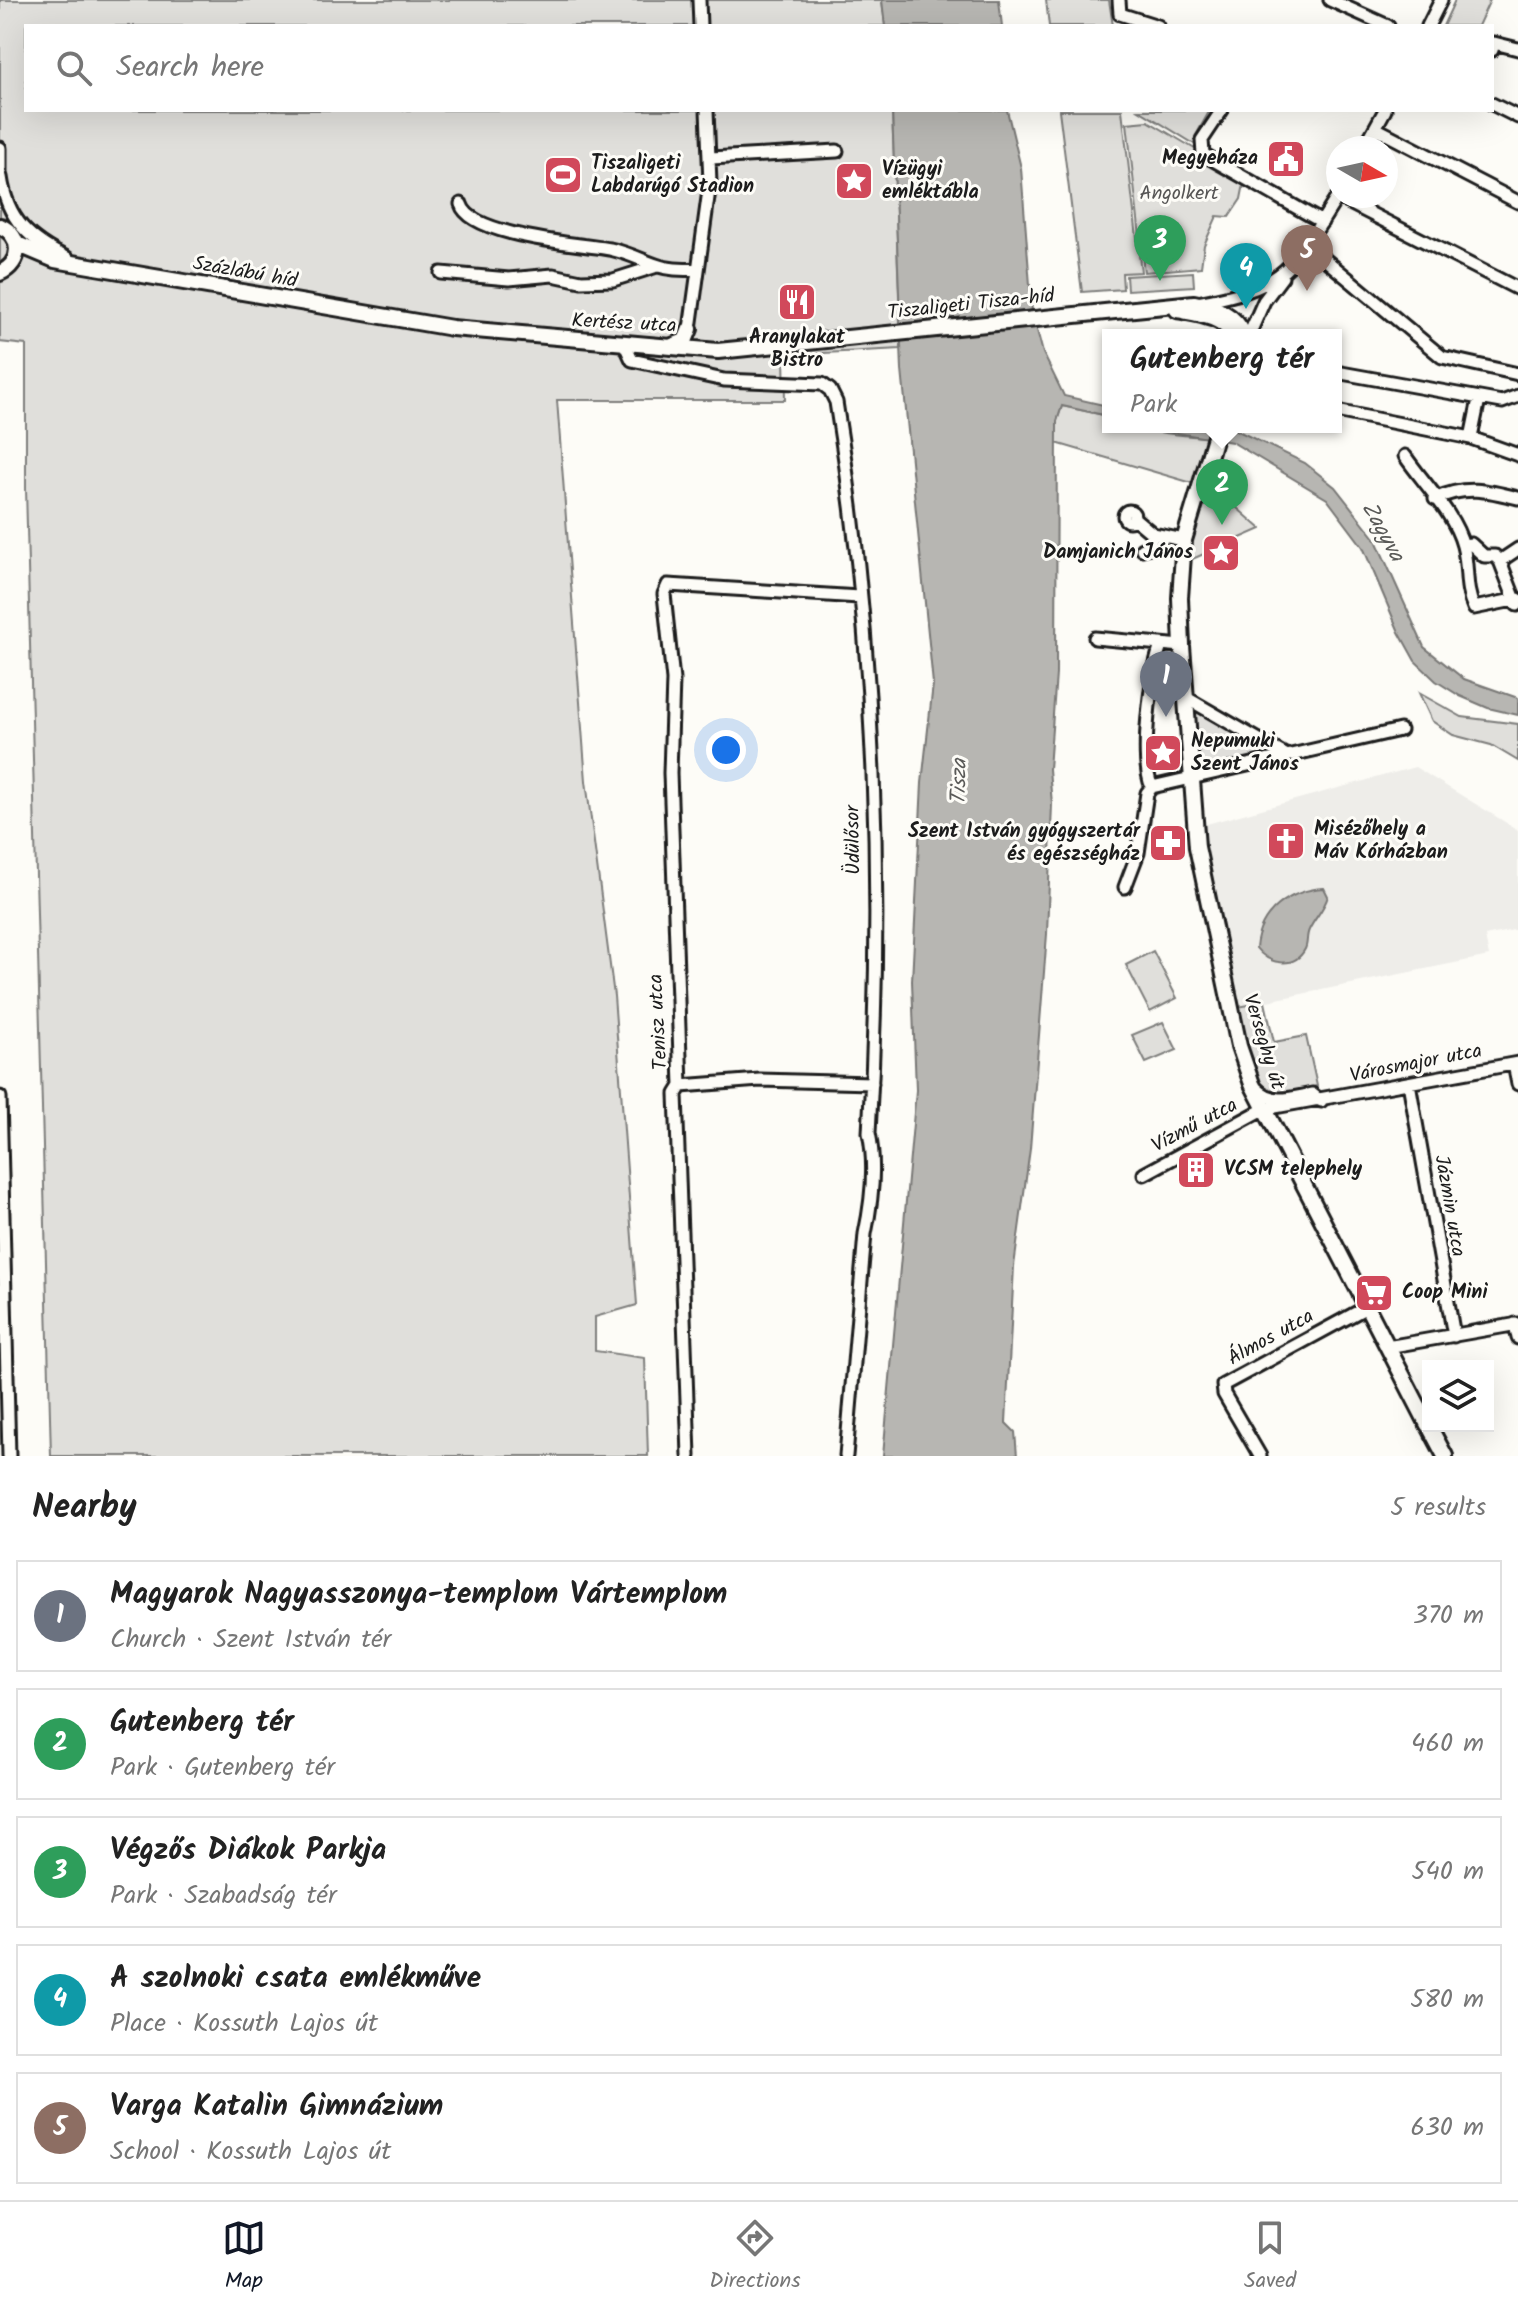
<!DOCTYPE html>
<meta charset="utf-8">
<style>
body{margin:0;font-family:Kalam,sans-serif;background:#f6f6f6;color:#222}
.controls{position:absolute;right:24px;bottom:24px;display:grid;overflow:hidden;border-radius:0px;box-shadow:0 8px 32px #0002}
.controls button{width:72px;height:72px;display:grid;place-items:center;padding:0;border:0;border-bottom:2px solid #e0e0e0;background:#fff;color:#222;font:40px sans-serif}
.compass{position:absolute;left:1326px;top:136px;width:72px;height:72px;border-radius:50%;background:#fff;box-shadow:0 8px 32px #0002;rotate:99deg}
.you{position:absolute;left:726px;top:750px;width:28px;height:28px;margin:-20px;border:6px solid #fff;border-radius:50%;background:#1a73e8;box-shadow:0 0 0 12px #1a73e833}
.badge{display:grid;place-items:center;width:52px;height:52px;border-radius:50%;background:#111827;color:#fff;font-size:26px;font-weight:700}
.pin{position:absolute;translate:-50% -66px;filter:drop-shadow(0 2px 4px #0008)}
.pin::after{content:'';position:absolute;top:42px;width:28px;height:24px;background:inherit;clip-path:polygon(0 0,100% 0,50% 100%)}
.popup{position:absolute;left:1102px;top:329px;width:240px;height:104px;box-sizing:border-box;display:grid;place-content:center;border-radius:0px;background:#fff;filter:drop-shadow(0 2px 6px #0005);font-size:26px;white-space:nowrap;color:#767676}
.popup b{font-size:30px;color:#222}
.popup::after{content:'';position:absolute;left:50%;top:100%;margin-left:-16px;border:16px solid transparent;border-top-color:#fff}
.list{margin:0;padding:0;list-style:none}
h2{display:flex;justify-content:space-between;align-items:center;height:104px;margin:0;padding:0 32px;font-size:34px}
h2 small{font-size:26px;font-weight:400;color:#767676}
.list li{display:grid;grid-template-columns:52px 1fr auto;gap:24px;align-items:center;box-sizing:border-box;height:112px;margin:0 16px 16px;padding:0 16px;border:2px solid #e0e0e0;border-radius:0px}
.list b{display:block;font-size:30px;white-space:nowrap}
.list p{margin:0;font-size:26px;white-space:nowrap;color:#767676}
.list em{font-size:26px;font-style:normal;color:#767676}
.icon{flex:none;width:44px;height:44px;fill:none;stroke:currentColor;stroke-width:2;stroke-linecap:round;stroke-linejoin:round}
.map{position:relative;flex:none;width:1518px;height:1456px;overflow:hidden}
.search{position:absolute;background:#fff;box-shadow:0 8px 32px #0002;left:24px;right:24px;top:24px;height:88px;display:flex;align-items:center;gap:20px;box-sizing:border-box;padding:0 28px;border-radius:0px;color:#767676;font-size:30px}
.sheet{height:744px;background:#fff}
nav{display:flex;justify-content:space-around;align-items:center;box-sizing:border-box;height:112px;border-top:2px solid #e0e0e0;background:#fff;font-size:22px;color:#767676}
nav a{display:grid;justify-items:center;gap:4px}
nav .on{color:#111827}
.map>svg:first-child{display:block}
</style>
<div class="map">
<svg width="1518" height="1456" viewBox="0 0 1518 1456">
<rect width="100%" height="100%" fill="#fdfcf7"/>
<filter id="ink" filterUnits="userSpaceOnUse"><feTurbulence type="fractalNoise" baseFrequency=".0125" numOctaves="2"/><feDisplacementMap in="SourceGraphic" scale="16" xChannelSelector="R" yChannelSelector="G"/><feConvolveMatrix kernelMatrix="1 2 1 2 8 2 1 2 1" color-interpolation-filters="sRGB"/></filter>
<g filter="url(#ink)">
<!-- built -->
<path fill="#eeede9" d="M1415,767l103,63v99l-33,7 4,20 -251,51 -35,-182z"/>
<!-- green -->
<path fill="#e0dfdb" stroke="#7e7e7c" stroke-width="2" d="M0,0h882l3,26h-859v84h866l9,239 -117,6 1,45h-228l29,381 28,215 23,309 -42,12v34l50,7 3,98h-597l-25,-968v-143l-26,-3z
M1046,0h63l4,26h-64z
M1455,0h35l-12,26h-35z
M1059,110h63l19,162 -19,1 1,16 -41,3z
M1139,110h71l-15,27 1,8z
M1148,121l97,58 -4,20 -12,18 -12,-1 -13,29 -3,22 -57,5 -17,-149z
M1193,272l1,14 -67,4 -1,-14z
M1062,406l46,10v11c36,0 70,11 107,10l-16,48 21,8 41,36 -80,35 18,-79 -143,-42 1,-22z
M1419,693l43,24 56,7v37l-27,-16 -38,-10 -21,-14z
M1185,697l102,59 -97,22z
M1153,951l24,47 -27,14 -24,-47z
M1265,1002l9,40 32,-6 11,50 -42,9 -21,-14 -16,-74z
M1163,1022l14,28 -31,13 -14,-28z"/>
<!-- water -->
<path fill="#b7b6b2" stroke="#797876" stroke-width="2" d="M882,0h117l3,26h-117z
M892,110h115l14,58 11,143 11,42 21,43 44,10v10l-46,-10 -5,15 -1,253 -7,95 3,35 -5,130 -17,215 -16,117 -8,157 9,9 2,24h-134l33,-366 -4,-109 10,-198 11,-99 -31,-314z
M1141,427l91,1 73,35 30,24 40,51 49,109 40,32 54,19v17l-30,-7 -28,-12 -24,-15 -21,-20 -16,-29 -36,-85 -36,-48 -95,-57z
M1324,888l4,8c-4,14 -13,21 -19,34 -3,6 -1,13 -4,19 -11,21 -37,15 -49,-1 3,-36 34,-58 68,-60z"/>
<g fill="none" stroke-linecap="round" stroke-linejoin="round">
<!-- minor casing -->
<g stroke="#1c1c1c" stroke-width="17">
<path id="minor" d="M699,0l1,26
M1119,0l1,14 38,12
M1330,0l58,26
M1428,26l13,-26
M1492,50l2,-7 24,6
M1492,104l26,13
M1222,110l-20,30 1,14 119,68
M1375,128l143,74
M0,148v36
M1364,148l21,-38
M711,158l126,-7
M1,177c6,43 29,63 66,81
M1338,197l180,92
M461,204c9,32 118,40 149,45 37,8 44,24 88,20
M1309,246l133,111 76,17
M441,273l68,6 44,-4 28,6 32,-1 41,-13
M1197,303c92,-17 94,-34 141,-107
M690,329l20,-146 -3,-73
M1249,335l15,-34 18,-24
M625,345l7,15 92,20 98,4 8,6 6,12c39,237 48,491 33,731 7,32 3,68 -4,101l-19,222
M1336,372l166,30 16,-6
M1336,411l135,27 47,17
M1471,438l8,-39
M1405,456c19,28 50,58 58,90 6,22 1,41 11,62l44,-9
M1435,499c29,-14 52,-9 83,-1
M1124 516a5 5 0 1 1 10 0a5 5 0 1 1-10 0Z
M1134,518l19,16 31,6
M1463,545l8,-1 13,12h11l5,5 17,44
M1142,549l7,-2 4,-13
M1500,561l18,-12
M1095,638l87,8
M1185,697l102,59
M1152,787c-13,-27 -1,-113 9,-142
M1125,887l13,-34 9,-60 5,-6 248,-57
M1514,1064l4,20
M1409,1083l45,253
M681,1086l79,-6 112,3
M1257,1089c16,16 34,9 55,5l9,7
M0,1097l9,359
M1144,1174l120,-65 254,-46
M1515,1324l3,14
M1387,1347l131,-23
M689,1456l-13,-362 5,-8 -11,-313 3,-93 -9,-86 4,-9 191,12
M1260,1456l-36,-62 -1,-9 142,-77"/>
</g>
<!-- major casing -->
<g stroke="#1c1c1c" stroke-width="20">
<path id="major" d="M0,226c23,10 22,37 0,47
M17,244l38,16 397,68 266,23 476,-48c21,4 41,11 50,32
M1177,310c18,4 46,6 55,24
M672,346l13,-5 5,-12
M1218,427l-34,113 -4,58 2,48 15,201 42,199 13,38 176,341
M1429,1426l16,30"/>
</g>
<!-- minor -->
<use href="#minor" stroke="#fdfcf7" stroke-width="11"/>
<!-- major -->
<use href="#major" stroke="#fdfcf7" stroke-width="14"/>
</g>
</g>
<!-- icons -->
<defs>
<g id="civic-square" transform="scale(2)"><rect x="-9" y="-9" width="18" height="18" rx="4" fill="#d1495b" stroke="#fdfcf7"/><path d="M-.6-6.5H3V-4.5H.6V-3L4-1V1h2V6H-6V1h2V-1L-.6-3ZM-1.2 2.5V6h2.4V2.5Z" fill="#fff"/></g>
<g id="stadium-square" transform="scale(2)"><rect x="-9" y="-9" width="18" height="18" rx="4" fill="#d1495b" stroke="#fdfcf7"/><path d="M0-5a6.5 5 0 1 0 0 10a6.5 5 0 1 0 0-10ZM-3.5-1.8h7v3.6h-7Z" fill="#fff"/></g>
<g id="sight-square" transform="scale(2)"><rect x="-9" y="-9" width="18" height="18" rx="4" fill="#d1495b" stroke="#fdfcf7"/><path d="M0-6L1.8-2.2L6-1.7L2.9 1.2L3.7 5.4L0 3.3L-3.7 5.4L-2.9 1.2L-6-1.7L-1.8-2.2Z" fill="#fff"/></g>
<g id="restaurant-square" transform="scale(2)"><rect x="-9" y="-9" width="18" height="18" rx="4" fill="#d1495b" stroke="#fdfcf7"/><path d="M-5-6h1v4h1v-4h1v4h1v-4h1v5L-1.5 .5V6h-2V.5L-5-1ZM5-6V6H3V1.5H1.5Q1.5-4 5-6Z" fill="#fff"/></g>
<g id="church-square" transform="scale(2)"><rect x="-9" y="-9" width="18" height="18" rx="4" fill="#d1495b" stroke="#fdfcf7"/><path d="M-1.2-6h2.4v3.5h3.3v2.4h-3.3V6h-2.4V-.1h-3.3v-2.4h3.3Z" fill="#fff"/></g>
<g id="pharmacy-square" transform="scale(2)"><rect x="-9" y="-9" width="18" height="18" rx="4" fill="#d1495b" stroke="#fdfcf7"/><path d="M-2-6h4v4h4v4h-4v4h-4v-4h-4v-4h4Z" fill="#fff"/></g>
<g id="building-square" transform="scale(2)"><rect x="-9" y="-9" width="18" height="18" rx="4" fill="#d1495b" stroke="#fdfcf7"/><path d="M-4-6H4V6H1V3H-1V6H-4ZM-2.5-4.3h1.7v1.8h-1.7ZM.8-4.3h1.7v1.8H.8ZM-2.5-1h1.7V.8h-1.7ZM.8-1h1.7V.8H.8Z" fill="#fff"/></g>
<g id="supermarket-square" transform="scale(2)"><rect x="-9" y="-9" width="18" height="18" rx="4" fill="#d1495b" stroke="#fdfcf7"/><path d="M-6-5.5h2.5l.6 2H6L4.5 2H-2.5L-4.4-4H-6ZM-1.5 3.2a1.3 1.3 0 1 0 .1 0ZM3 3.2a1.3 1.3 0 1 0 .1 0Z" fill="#fff"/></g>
</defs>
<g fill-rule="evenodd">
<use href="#civic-square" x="1286" y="159"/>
<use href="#stadium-square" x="563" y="175"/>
<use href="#sight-square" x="854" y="181"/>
<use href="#restaurant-square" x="797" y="302"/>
<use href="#sight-square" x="1221" y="553"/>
<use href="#sight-square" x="1163" y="753"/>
<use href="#church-square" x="1286" y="841"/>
<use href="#pharmacy-square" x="1168" y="843"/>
<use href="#building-square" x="1196" y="1170"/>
<use href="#supermarket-square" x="1374" y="1293"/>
</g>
<g text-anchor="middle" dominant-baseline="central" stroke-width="6" stroke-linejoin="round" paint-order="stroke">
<!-- poi labels -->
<g font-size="20" font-weight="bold" fill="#1c1c1c" stroke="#fdfcf7" text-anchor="start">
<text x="1258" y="159" text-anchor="end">Megyeháza</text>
<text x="591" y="164">Tiszaligeti<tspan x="591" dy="23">Labdarúgó Stadion</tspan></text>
<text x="882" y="170">Vízügyi<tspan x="882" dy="23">emléktábla</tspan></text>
<text x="797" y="338" text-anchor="middle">Aranylakat<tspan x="797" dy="23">Bistro</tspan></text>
<text x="1193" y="553" text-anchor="end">Damjanich János</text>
<text x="1191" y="742">Nepumuki<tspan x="1191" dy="23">Szent János</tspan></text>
<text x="1314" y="830">Misézőhely a<tspan x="1314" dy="23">Máv Kórházban</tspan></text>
<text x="1140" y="832" text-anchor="end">Szent István gyógyszertár<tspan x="1140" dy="23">és egészségház</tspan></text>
<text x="1224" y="1170">VCSM telephely</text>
<text x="1402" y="1293">Coop Mini</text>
</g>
<!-- park labels -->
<g font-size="20" fill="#575655" stroke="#fdfcf7">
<text x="1179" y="194">Angolkert</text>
</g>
<!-- street labels -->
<g font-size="20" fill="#1c1c1c" stroke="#fdfcf7">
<text transform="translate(245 273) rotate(10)">Százlábú híd</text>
<text transform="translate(971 305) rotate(-6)">Tiszaligeti Tisza-híd</text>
<text transform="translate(624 324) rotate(3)">Kertész utca</text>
<text transform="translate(854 840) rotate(-91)">Üdülősor</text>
<text transform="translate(659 1022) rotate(-93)">Tenisz utca</text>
<text transform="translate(1263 1042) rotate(73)">Verseghy út</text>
<text transform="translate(1416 1064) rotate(-11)">Városmajor utca</text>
<text transform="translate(1195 1126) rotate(-28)">Vízmű utca</text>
<text transform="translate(1449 1206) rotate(80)">Jázmin utca</text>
<text transform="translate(1271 1338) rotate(-29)">Álmos utca</text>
</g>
<!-- water labels -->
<g font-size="22" font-style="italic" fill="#5a5a58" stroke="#fdfcf7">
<text transform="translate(1382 532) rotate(61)">Zagyva</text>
<text transform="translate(960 782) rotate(-89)">Tisza</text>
</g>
</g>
</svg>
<div class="controls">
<button><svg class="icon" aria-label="layers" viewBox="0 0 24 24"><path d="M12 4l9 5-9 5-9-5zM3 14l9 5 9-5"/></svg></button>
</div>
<svg class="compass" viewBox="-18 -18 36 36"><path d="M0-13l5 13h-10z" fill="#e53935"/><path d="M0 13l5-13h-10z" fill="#767676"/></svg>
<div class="you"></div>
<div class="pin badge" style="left:1166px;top:717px;background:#6b7280">1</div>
<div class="pin badge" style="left:1222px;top:525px;background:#2e9e5b">2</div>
<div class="popup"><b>Gutenberg tér</b>Park</div>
<div class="pin badge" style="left:1160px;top:281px;background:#2e9e5b">3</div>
<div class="pin badge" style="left:1246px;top:309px;background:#0f9aa8">4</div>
<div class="pin badge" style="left:1307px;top:291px;background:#8d6e63">5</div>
<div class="search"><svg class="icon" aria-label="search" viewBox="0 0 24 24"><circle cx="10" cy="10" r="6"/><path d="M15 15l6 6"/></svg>Search here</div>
</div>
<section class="sheet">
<h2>Nearby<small>5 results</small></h2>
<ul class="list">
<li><span class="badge" style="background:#6b7280">1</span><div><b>Magyarok Nagyasszonya-templom Vártemplom</b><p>Church · Szent István tér</p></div><em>370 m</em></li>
<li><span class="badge" style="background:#2e9e5b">2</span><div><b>Gutenberg tér</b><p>Park · Gutenberg tér</p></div><em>460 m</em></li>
<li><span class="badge" style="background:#2e9e5b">3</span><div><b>Végzős Diákok Parkja</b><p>Park · Szabadság tér</p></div><em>540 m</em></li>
<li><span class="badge" style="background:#0f9aa8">4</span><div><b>A szolnoki csata emlékműve</b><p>Place · Kossuth Lajos út</p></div><em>580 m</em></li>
<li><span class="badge" style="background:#8d6e63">5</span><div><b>Varga Katalin Gimnázium</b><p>School · Kossuth Lajos út</p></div><em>630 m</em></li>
</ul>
</section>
<nav>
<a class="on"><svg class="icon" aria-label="map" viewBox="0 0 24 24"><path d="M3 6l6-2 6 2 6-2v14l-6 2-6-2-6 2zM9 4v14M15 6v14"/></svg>Map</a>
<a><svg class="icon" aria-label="directions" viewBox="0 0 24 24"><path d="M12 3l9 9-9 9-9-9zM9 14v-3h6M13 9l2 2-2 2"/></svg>Directions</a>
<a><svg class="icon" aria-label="saved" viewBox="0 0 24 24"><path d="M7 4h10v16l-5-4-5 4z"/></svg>Saved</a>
</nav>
